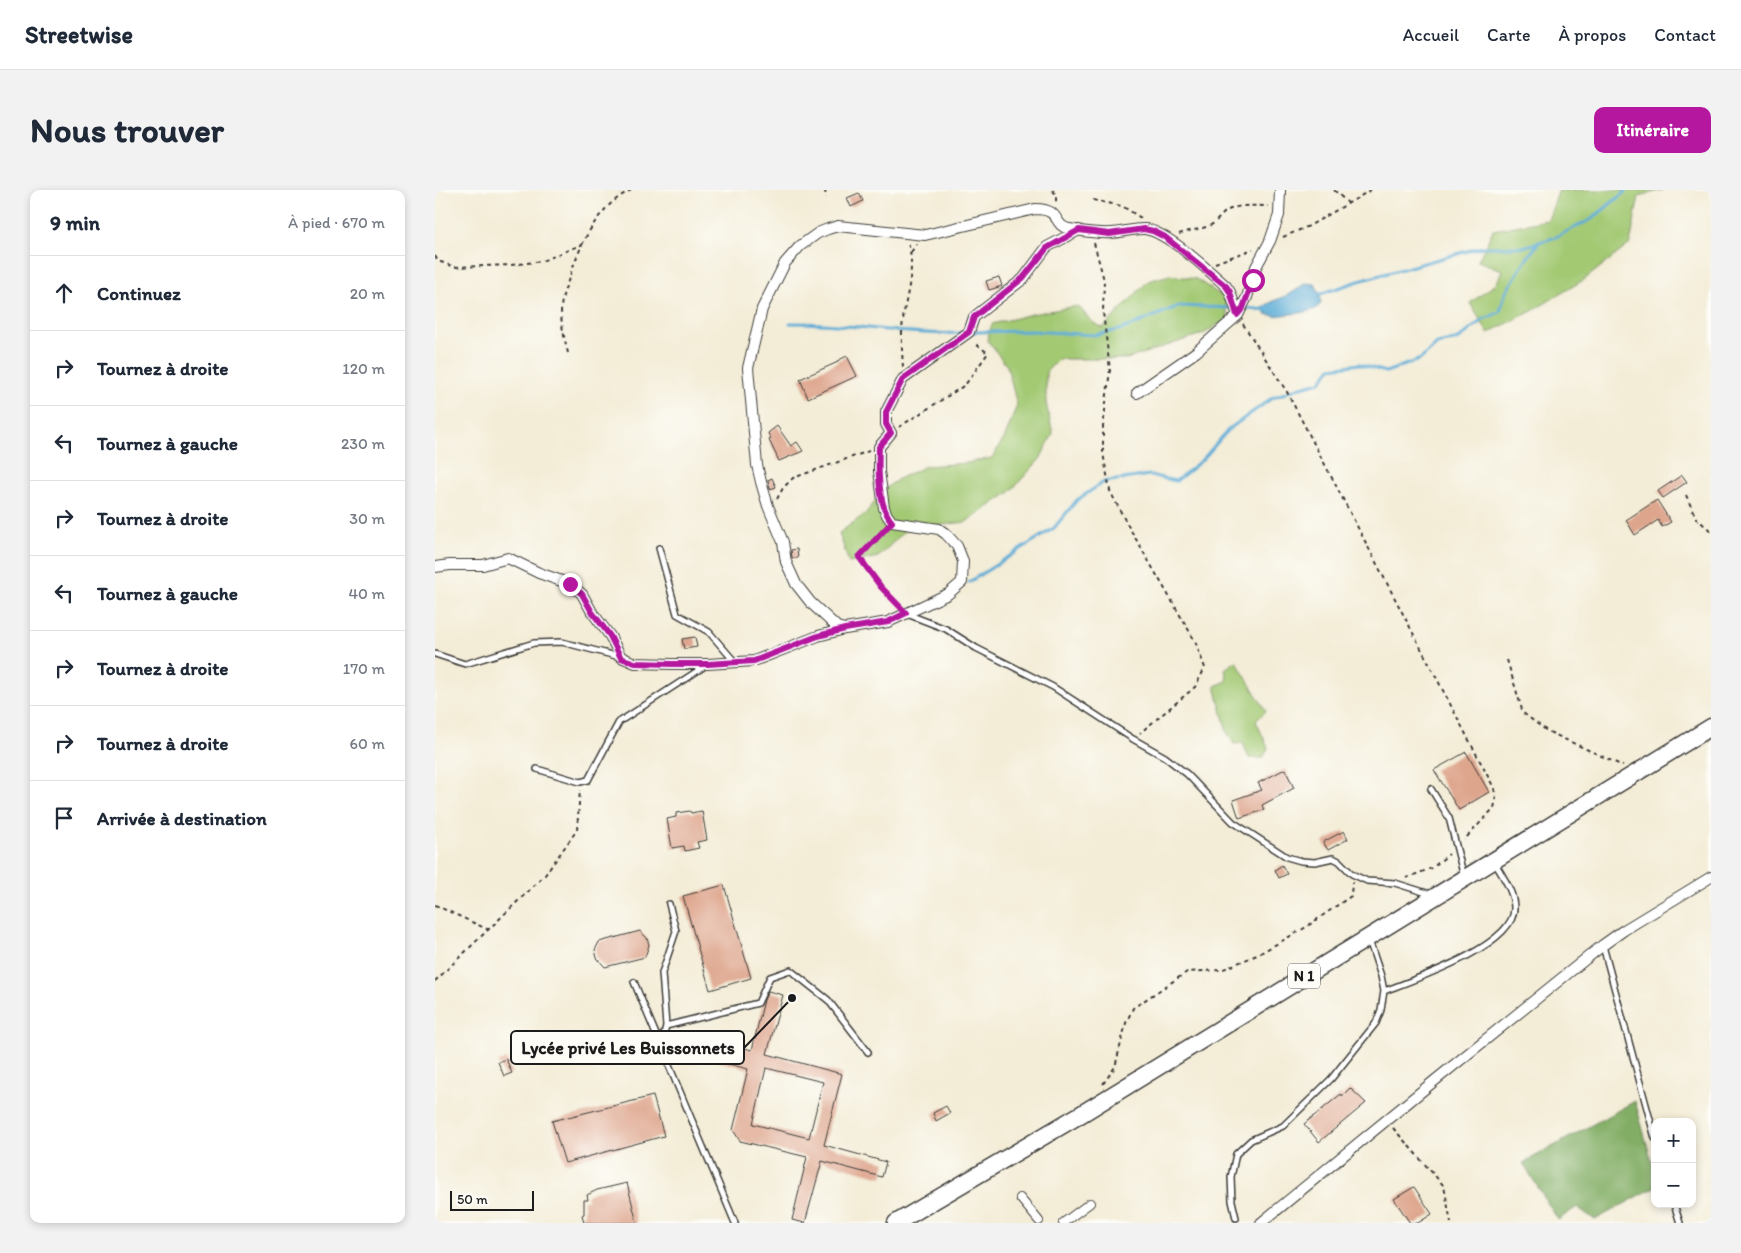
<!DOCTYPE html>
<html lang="fr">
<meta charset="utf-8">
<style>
body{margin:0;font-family:Itim,sans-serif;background:#f2f2f3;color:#1f2937}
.controls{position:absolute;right:15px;bottom:15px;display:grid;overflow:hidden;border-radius:10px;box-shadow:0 2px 8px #0003}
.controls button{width:45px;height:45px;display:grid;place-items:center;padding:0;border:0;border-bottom:1px solid #e0e1e3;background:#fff;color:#1f2937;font:25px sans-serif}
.scale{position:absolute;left:15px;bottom:12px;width:84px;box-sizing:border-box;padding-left:5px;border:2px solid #1c1c1c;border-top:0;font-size:14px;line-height:18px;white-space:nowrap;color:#1c1c1c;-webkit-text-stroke:4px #fdfcf7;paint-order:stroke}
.stop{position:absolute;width:15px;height:15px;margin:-11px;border:4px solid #b5179e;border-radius:50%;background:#fff}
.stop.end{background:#b5179e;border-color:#fff;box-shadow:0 1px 5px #0008}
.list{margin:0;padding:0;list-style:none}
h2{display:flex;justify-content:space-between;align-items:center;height:65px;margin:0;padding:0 20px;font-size:21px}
h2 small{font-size:16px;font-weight:400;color:#747a83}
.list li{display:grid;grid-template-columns:32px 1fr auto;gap:15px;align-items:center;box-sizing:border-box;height:75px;padding:0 20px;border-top:1px solid #e0e1e3}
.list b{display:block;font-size:19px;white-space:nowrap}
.list em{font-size:16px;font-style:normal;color:#747a83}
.icon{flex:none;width:28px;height:28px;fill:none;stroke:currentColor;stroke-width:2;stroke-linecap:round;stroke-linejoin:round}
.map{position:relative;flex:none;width:1276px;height:1033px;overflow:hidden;border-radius:10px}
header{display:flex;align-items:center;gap:30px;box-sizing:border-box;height:70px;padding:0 25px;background:#fff;border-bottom:1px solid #e0e1e3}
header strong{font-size:24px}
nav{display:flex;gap:28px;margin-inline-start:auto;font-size:18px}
.intro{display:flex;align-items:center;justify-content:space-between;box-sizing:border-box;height:120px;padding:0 30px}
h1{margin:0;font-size:35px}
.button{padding:12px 22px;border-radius:10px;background:#b5179e;color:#fff;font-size:18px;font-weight:700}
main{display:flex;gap:30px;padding:0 30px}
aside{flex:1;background:#fff;border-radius:10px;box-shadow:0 2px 8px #0003}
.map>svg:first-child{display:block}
</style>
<header>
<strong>Streetwise</strong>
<nav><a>Accueil</a><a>Carte</a><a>À propos</a><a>Contact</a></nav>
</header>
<div class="intro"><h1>Nous trouver</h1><a class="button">Itinéraire</a></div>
<main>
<aside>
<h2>9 min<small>À pied · 670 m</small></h2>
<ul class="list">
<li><svg class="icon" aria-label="ahead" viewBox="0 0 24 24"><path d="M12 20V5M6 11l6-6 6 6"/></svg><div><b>Continuez</b></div><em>20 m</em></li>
<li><svg class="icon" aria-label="right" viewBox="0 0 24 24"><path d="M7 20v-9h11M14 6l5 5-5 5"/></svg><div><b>Tournez à droite</b></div><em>120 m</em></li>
<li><svg class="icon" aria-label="left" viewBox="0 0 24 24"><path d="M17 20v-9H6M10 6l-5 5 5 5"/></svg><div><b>Tournez à gauche</b></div><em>230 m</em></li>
<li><svg class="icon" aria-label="right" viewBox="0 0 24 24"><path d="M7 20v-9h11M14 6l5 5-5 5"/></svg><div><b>Tournez à droite</b></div><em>30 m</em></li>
<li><svg class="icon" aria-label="left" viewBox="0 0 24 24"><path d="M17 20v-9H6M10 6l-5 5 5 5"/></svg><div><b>Tournez à gauche</b></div><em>40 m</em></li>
<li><svg class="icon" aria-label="right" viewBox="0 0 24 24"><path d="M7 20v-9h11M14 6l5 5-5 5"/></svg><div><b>Tournez à droite</b></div><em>170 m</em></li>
<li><svg class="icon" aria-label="right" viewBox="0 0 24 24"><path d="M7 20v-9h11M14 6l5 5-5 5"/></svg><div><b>Tournez à droite</b></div><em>60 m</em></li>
<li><svg class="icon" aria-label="arrive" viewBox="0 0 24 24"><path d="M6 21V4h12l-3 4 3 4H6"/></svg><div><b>Arrivée à destination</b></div></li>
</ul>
</aside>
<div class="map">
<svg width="1276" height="1033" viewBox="0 0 1276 1033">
<rect width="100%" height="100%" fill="#fdfcf7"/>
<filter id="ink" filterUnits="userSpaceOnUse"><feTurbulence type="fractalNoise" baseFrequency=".02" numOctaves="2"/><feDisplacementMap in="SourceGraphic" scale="10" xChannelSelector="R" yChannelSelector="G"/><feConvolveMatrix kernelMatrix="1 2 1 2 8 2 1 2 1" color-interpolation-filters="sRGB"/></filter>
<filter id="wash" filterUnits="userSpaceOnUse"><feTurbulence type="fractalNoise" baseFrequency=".0096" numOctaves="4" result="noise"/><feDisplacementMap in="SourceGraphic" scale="20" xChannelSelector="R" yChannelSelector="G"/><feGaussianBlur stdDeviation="1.12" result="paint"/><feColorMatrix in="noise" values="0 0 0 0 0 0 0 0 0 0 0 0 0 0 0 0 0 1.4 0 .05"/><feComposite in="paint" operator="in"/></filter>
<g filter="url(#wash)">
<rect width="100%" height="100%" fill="#f3ecd6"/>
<!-- green -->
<path fill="#a3c973" stroke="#607248" d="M1124,0h104l-24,6 -9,48 -45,35 -53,32 -44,22 -18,-30 27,-20 5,-13 -24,-9 15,-31 55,-10z
M735,85l26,4 29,19 3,20 -23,15 -78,26h-68l-13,13v31l7,31 -13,25 -30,33 -44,30 -59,7 -29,28 -29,6 -10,-30 26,-19 21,-26 14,-10 26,-12 41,-3 25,-5 13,-21 12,-32 -10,-39 -20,-26 5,-16 40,-10 46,-8 14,16 11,6 45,-47z
M801,471l30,50 -10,10 12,27 -5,10h-14l-6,-15 -9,1 -7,-12 -12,-46 12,-5 -2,-12z"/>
<!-- forest -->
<path fill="#82ad65" stroke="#4f6440" d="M1200,911l20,72v14l-60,33 -18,-13 -19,13 -35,-57z"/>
<!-- water -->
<path fill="#5cacd6" stroke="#3c6479" d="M870,93l10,1 5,10 1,10 -6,5 -8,3 -32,4 -9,-2 -3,-7c15,-10 29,-11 42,-24z"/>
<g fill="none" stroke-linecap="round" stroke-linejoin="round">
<!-- stream -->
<path stroke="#5cacd6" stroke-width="3" d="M882,105l42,-14 123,-34h41l33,-10 36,-18 35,-29
M809,118l24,2
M355,133c57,-1 114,13 171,10
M535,142l62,-1 63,4 28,-6 56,-23 54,2
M534,392l85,-54 23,-28 27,-18 45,-7 27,6 27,-22 26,-30 43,-31 29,-11 19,-5 11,-14 28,-4 27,8 35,-13 16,-15 22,-5 23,-19 18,-8 5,-18 20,-33 14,-19"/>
</g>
<g id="blocks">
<!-- building -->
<path fill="#dea58d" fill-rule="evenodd" d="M424,3l4,8 -12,6 -4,-9z
M564,87l3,9 -13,4 -3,-9z
M412,166l10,20 -49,22 -8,-19 38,-17 -1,-1z
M342,236l14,20 6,-4 6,9 -24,10 -10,-21 2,-1 -3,-6z
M1247,285l5,7 -24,16 -5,-7z
M337,288l4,9 -6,2 -2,-9z
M1222,310l14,22 -9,5 -4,-7 -23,15 -9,-15z
M362,359l1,9h-6l-1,-8z
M260,447l2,10 -13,2 -2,-10z
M1031,562l23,40 -30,18 -25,-40z
M850,579l9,19 -32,17 2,5 -25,8 -6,-18 29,-10 -4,-7z
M255,621l1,2 11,-2 5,29 -10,2 2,6 -14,3 -1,-5 -12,2 -5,-29 9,-2v-4z
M909,641l4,8 -20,11 -5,-8z
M847,675l5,9 -8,4 -4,-8z
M289,695l27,93 -41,12 -27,-94z
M205,741l7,7 2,7 -4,12 -40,10 -8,-9 -2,-8 4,-8z
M333,801l15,4 -16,59 75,20 -18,71 62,17 -4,15 -60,-16 -17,62 -13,-3 15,-63 -67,-16 -7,-11 15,-61 -65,-17 4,-19 65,17 12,-50zM331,878l57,14 -14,56 -56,-14z
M71,869l6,14 -8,3 -6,-14z
M915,898l16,15 -47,39 -15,-18 37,-30 1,2z
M218,906l11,40 -99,27 -13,-42z
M511,916l4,7 -14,8 -3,-8z
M192,993l10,40h-53l-2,-8 2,-1v-14h4l-1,-5 10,-5z
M979,997l18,27 -14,9h-8l-16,-24z"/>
</g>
</g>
<g filter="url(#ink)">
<use href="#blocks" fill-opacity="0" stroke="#3c3b38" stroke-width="1"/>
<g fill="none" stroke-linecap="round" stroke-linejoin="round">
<!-- service casing -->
<g stroke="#3c3b38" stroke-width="8">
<path id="service" d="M224,358l18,66 32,18 26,30
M472,424l39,15 30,19 77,39 80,52 32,18 22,17 46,48 54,35 14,4 14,1 18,-4 6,3 13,13 15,7 28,2 35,11
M0,464l30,10 69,-21 28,-1 58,15
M102,579l43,13 8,-2 31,-58 86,-56
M996,599l18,29 15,59
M234,714l7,27 -14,42 4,53 92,-23 12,-26 20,-7 38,30 40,52
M1168,756l52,192
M199,792l101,241
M949,801c29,-11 131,-45 130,-83 0,-16 -11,-31 -19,-45
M226,856l5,-20
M1239,1014l6,19
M801,1028l-4,-17 -1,-24 5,-23 15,-14 32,-14 48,-47 45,-56 5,-13 3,-19 -3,-15 -12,-36"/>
</g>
<!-- pedestrian casing -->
<g stroke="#3c3b38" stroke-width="10">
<path id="pedestrian" d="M585,1008l19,23
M628,1033l27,-20"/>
</g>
<!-- minor casing -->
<g stroke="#3c3b38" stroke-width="12">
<path id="minor" d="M702,203l59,-41 42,-37 9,-18 9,-30 14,-26 9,-26 1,-25
M0,377l15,-2h33l25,-7 31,15 31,11 12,10 10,18 18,24 11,21 14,6 37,1h36l46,-3 64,-25 27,-7 43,-7 60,-28 14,-12 1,-21 -6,-15 -11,-12 -7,-5 -47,-7 -5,-7 -3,-7 -5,-37v-24l12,-14 -5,-9v-12l17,-33 66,-47 5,-15 49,-38 24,-32 32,-17
M410,439l-8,-2 -26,-24 -15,-19 -10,-22 -3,-20 -15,-36 -7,-24 -4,-17 -9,-97 14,-59 23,-46 15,-17 18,-13 10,-4 10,-3 87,9 110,-26c27,0 17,16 34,20 13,2 29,5 42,4 11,0 23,-5 34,-4 22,3 63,41 81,57l4,6 8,23
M826,1033l172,-141 170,-137 21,-15 87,-53"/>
</g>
<!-- trunk casing -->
<g stroke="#3c3b38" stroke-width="19">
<path id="trunk" d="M461,1033l187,-110 628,-386"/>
</g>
<!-- path -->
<path stroke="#3c3b38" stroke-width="2" stroke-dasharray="4 4" stroke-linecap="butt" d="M390,0l1,8
M618,0l3,6v8
M899,0l14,13
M658,10l29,6 19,12
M744,44c10,-4 20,-4 30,-8 6,-3 10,-8 14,-12 11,-11 32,-8 45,-8
M848,47l26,-11 62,-36
M659,53l10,37 -1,32 7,58 -7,57v26l7,38 16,31 69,119 10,27 -10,19 -55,46
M476,62l6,-8
M0,66l3,5 17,6 56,-2 31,-4 41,-17
M780,73l38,-14
M808,134l44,68 207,396 2,11 -2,9 -30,32
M133,163c-4,-17 -9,-35 -6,-53 1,-7 5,-15 7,-22 12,-34 27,-71 62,-88
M468,177c-1,-16 -2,-32 0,-47 3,-26 13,-51 5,-77
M464,237l66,-42 23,-32 -14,-10
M1251,305l10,23 15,13
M342,309l6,-11 10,-10 76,-27
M450,339l-26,28 22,30 17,18
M1072,470l16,53 24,18 76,35
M971,688l26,-10 17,-14
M0,715l54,25
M0,791l110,-106 32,-45 3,-40
M668,894l12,-17 11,-44 7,-15 54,-36 34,-2 36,-15 46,-26 48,-33 1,-14
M958,938l51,58 7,37"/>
<!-- service -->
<use href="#service" stroke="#fff" stroke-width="5"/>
<!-- pedestrian -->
<use href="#pedestrian" stroke="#fff" stroke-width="8"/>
<!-- minor -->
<use href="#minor" stroke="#fff" stroke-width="10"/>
<!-- trunk -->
<use href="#trunk" stroke="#fff" stroke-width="16"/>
</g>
</g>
<g fill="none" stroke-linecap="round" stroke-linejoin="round" filter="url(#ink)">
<!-- route -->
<path stroke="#b5179e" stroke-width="6" d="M135,394l12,10 10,18 18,24 11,22 14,5 37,1h36l46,-3 64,-25 27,-7 43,-7 18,-9 -25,-26 -22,-30 33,-35c-14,-16 -14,-54 -13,-75l12,-14 -5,-9v-12l17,-33 66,-47 5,-15 49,-39 24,-30 32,-18 30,4 35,-5 9,2 12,6 61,49 4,6 7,23 6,-7 10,-28"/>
</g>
<g text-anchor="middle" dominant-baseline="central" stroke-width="4.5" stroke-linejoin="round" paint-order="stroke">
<!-- shield labels -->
<rect fill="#fdfcf7" stroke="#605f5e" stroke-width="1" x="853" y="773.5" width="32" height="25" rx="4"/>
<g font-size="15" font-weight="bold" fill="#1c1c1c">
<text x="869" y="786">N 1</text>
</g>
</g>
<!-- callouts -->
<path fill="none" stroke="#1c1c1c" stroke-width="2" d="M357 808L309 858"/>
<circle fill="#1c1c1c" stroke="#fdfcf7" stroke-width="2" cx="357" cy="808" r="5"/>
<rect fill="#fdfcf7" stroke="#1c1c1c" stroke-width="2" x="76" y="841" width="233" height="33" rx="5"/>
<g font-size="18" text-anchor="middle" font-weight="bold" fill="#1c1c1c">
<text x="193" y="864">Lycée privé Les Buissonnets</text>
</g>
</svg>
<div class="controls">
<button>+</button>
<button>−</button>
</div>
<div class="scale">50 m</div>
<div class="stop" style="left:818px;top:90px"></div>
<div class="stop end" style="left:135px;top:394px"></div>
</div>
</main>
